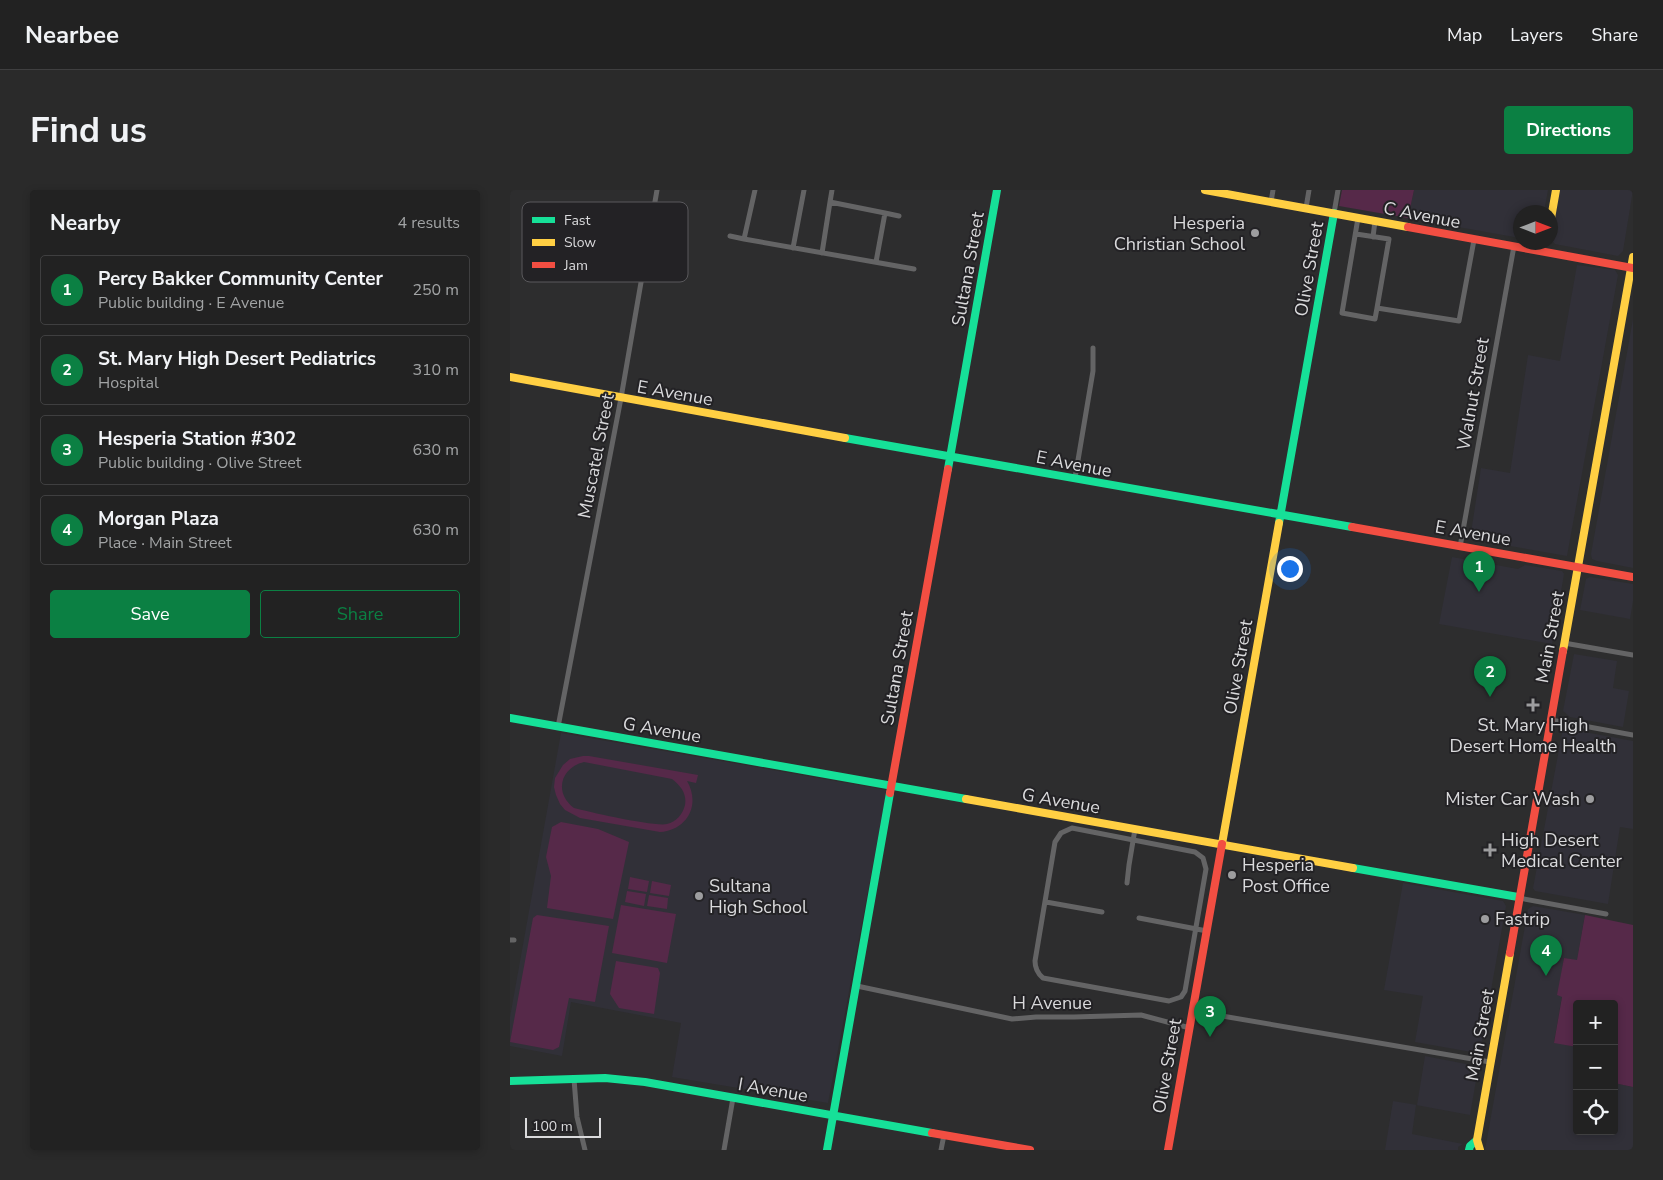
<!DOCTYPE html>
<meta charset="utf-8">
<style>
body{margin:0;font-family:"Nunito Sans",sans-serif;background:#2a2a2a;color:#f1f3f6}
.controls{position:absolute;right:15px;bottom:15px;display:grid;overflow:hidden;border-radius:5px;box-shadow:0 2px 8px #0003}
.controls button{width:45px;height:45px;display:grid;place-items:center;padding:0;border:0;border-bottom:1px solid #3f3f40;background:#222;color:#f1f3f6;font:25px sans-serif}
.compass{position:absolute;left:1003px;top:15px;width:45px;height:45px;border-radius:50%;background:#222;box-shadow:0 2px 8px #0003;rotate:90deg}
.scale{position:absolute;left:15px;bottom:12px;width:76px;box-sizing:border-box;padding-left:5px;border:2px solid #dadadc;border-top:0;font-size:14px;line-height:18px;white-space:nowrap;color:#dadadc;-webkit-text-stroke:4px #232225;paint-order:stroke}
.you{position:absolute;left:779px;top:378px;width:18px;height:18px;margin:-12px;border:4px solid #fff;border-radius:50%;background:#1a73e8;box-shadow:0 0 0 8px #1a73e833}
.badge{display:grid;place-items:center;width:32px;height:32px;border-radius:50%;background:#0b8043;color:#fff;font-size:16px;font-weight:700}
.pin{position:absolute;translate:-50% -41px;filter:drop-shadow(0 1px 2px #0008)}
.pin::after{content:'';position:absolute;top:26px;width:18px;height:15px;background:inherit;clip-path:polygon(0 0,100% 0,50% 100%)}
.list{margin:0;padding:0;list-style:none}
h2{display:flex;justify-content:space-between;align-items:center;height:65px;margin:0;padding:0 20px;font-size:21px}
h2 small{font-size:16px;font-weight:400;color:#a2a4a5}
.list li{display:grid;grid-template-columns:32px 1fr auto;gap:15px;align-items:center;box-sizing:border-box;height:70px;margin:0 10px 10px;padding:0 10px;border:1px solid #3f3f40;border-radius:5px}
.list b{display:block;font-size:19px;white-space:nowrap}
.list p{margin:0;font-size:16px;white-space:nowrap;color:#a2a4a5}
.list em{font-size:16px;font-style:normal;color:#a2a4a5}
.actions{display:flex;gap:10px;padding:15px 20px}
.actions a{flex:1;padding:11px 0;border:1px solid #0b8043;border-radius:5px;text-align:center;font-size:18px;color:#0b8043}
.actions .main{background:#0b8043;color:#fff}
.icon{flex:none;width:28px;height:28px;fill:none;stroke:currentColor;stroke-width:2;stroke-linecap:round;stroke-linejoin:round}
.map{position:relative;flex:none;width:1123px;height:960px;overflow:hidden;border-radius:5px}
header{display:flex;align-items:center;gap:30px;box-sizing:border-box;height:70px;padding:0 25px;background:#222;border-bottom:1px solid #3f3f40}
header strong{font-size:24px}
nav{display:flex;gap:28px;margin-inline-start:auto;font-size:18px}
.intro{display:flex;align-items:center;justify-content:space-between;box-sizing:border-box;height:120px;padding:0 30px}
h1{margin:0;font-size:35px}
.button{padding:12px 22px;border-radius:5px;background:#0b8043;color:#fff;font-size:18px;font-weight:700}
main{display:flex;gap:30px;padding:0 30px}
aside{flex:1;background:#222;border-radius:5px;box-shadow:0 2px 8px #0003}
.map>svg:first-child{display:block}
</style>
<header>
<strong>Nearbee</strong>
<nav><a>Map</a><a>Layers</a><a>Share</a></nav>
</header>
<div class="intro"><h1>Find us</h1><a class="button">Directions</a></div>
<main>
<aside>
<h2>Nearby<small>4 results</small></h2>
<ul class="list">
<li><span class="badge">1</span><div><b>Percy Bakker Community Center</b><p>Public building · E Avenue</p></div><em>250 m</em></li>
<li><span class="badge">2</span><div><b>St. Mary High Desert Pediatrics</b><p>Hospital</p></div><em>310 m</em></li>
<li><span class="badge">3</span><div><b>Hesperia Station #302</b><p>Public building · Olive Street</p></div><em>630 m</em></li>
<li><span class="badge">4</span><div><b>Morgan Plaza</b><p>Place · Main Street</p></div><em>630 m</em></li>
</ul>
<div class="actions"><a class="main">Save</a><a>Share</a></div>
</aside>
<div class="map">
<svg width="1123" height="960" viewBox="0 0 1123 960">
<rect width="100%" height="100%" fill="#2d2d2e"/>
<!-- built -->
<path fill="#313038" d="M904,0h134l-4,22h-23l-1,26 -112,-20z
M1050,0h73l-10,61 -5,5 -63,-12 -4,-5z
M1067,75l38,5 3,5 -51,281 -97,-17 11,-71 29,5 18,-118 32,6z
M1123,129v249l-36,-7 -5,-2 -1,-5z
M942,367l66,12 7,-4 37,6 2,3 -12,70 -113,-20z
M1080,387l43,7v17l-3,18 -50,-9 6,-31z
M1064,464l43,7 -4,27 16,3 -6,36 -53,-10 -7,-6z
M1053,538l70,13v88l-13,-2 -12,77 -73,-13 -2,-3z
M51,543l326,57 -59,313 -156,-26 9,-54 -110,-21 -9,54 -52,-10v-29z
M893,693l100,18 3,5 -26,146 -3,1 -62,-11 8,-46 -39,-6z
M1023,716l52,9 -8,46 -13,-3 -6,37 4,1 -8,46 23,5v84h37v-48l19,4v63h-148l43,-241z
M915,866l51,10 2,3 -8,46 -54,-10 -4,29 51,10 -5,3v3h-73l8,-49 24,4z"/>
<!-- green -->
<path fill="#562949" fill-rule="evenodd" d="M832,0h72l-6,28 -69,-12z
M73,566h6l109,19 -2,8 -9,-2c14,24 0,49 -27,51l-80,-14 -15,-8 -5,-6 -4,-9 -2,-8 1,-9 8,-13 7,-6zM74,572l88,17c9,7 15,15 13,26 -2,9 -9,17 -18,19 -12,3 -78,-12 -93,-16 -20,-15 -14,-40 10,-46z
M51,632l37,7 31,13 -16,77 -66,-11 4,-32 -5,-19 6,-30z
M120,687l19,4 -2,11 -19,-3z
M142,691l19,4 -2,11 -19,-3z
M117,701l19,3 -2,12 -19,-4z
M139,705l19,3 -1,11 -20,-3z
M111,715l55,9 -9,49 -55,-10z
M27,725l72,11 -14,76 -26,-4 -10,49 -6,3 -43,-8 23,-124z
M1075,725l48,10v162l-19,-4v-79h-37v43l-23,-4 8,-46 -5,-2 7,-37 13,2z
M106,771l42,7 2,5 -6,41 -35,-6 -9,-14z"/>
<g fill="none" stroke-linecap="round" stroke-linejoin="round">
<!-- street -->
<path stroke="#646465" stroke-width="5" d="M320,12l2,-12
M761,12l2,-12
M796,18l3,-18
M824,23l4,-23
M848,28l-16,95 33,6 2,-11 82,13 15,-81
M48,39l89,16
M846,44l33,5 -12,69
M220,46l14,3 11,-49
M863,47l2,-16
M234,49l170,30
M283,58l11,-58
M312,63l8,-51 55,11
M366,72l9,-49 14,3
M565,288l18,-107v-23
M950,357l54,-301
M1054,453l69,12
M1041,530l82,15
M48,537l63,-329 36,-208
M562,638l123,24 8,6 3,11 -21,122 -4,6 -12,4 -126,-23c-6,-5 -8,-10 -8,-17l20,-119 6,-9z
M617,693l2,-18 6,-36
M1009,708l87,16
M536,712l56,10
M629,728l68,13
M0,750h4
M347,796l155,33 24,-2h38l67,-2 49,13
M683,821l297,51
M64,889l3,38 8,33
M214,960l9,-52
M431,960l3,-15"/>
<!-- fast -->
<path stroke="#16e098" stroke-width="8" d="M335,248l507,89
M438,279l49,-279
M769,333l55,-310
M0,528l456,81
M843,678l165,29
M0,891l95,-3 40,4 287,51
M317,960l63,-357
M959,960l1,-4 7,-6"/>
<!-- slow -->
<path stroke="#ffcf43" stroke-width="8" d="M695,0l203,37
M1040,34l6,-34
M0,187l335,61
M1053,461l70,-394
M456,609l387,69
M712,654l57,-321
M970,960l-3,-10 33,-187"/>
<!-- jam -->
<path stroke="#f24e42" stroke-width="8" d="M898,37l225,41
M842,337l281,50
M380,603l58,-324
M1000,763l53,-302
M422,943l98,17
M658,960l54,-306"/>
</g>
<!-- markers -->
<g fill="#9d9d9f" stroke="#232225" stroke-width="2">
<circle cx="745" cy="43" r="5"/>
<path d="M1020.5 507.5h5v5h5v5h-5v5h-5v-5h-5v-5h5z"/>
<circle cx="1080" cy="609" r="5"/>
<path d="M977.5 652.5h5v5h5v5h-5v5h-5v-5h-5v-5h5z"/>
<circle cx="722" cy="685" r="5"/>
<circle cx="189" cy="706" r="5"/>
<circle cx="975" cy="729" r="5"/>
</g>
<g text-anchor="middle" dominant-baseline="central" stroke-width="4" stroke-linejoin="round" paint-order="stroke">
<!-- street labels -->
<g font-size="18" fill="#dadadc" stroke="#232225">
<text transform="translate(912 25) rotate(11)">C Avenue</text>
<text transform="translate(458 79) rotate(-80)">Sultana Street</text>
<text transform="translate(799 79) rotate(-80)">Olive Street</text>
<text transform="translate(165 203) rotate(10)">E Avenue</text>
<text transform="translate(963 204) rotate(-80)">Walnut Street</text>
<text transform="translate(86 266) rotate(-79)">Muscatel Street</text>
<text transform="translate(564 274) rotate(11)">E Avenue</text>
<text transform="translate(963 343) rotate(10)">E Avenue</text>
<text transform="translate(1040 447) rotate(-80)">Main Street</text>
<text transform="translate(728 477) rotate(-80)">Olive Street</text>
<text transform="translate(387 478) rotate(-80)">Sultana Street</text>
<text transform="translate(152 540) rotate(10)">G Avenue</text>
<text transform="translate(551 611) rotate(10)">G Avenue</text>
<text x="542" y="813">H Avenue</text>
<text transform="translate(970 845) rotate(-80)">Main Street</text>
<text transform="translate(657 876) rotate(-80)">Olive Street</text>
<text transform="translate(263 900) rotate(10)">I Avenue</text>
</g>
<!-- poi labels -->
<g font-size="18" fill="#dadadc" stroke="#232225" text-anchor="start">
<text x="735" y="33" text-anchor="end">Hesperia<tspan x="735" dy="21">Christian School</tspan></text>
<text x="1023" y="535" text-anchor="middle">St. Mary High<tspan x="1023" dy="21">Desert Home Health</tspan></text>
<text x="1070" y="609" text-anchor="end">Mister Car Wash</text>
<text x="991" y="650">High Desert<tspan x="991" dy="21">Medical Center</tspan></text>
<text x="732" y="675">Hesperia<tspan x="732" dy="21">Post Office</tspan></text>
<text x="199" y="696">Sultana<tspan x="199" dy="21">High School</tspan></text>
<text x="985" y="729">Fastrip</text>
</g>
</g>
<!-- legend -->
<rect x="12" y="12" width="166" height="80" rx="8" fill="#232225" stroke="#5a595c" stroke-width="1"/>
<rect x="22" y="27" width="23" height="6" fill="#16e098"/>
<rect x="22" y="49" width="23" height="7" fill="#ffcf43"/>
<rect x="22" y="72" width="23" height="6" fill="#f24e42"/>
<g font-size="14" fill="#dadadc">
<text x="54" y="35">Fast</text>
<text x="54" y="57">Slow</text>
<text x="54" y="80">Jam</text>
</g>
</svg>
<div class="controls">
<button>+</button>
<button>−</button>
<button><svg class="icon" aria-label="locate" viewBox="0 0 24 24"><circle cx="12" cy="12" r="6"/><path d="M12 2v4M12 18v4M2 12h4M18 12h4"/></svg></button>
</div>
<svg class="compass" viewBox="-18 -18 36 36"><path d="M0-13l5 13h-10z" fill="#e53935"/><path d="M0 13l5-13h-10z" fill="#a2a4a5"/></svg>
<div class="scale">100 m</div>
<div class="you"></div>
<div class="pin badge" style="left:969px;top:402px">1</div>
<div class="pin badge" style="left:980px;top:507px">2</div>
<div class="pin badge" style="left:700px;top:847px">3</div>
<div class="pin badge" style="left:1036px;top:786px">4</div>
</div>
</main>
